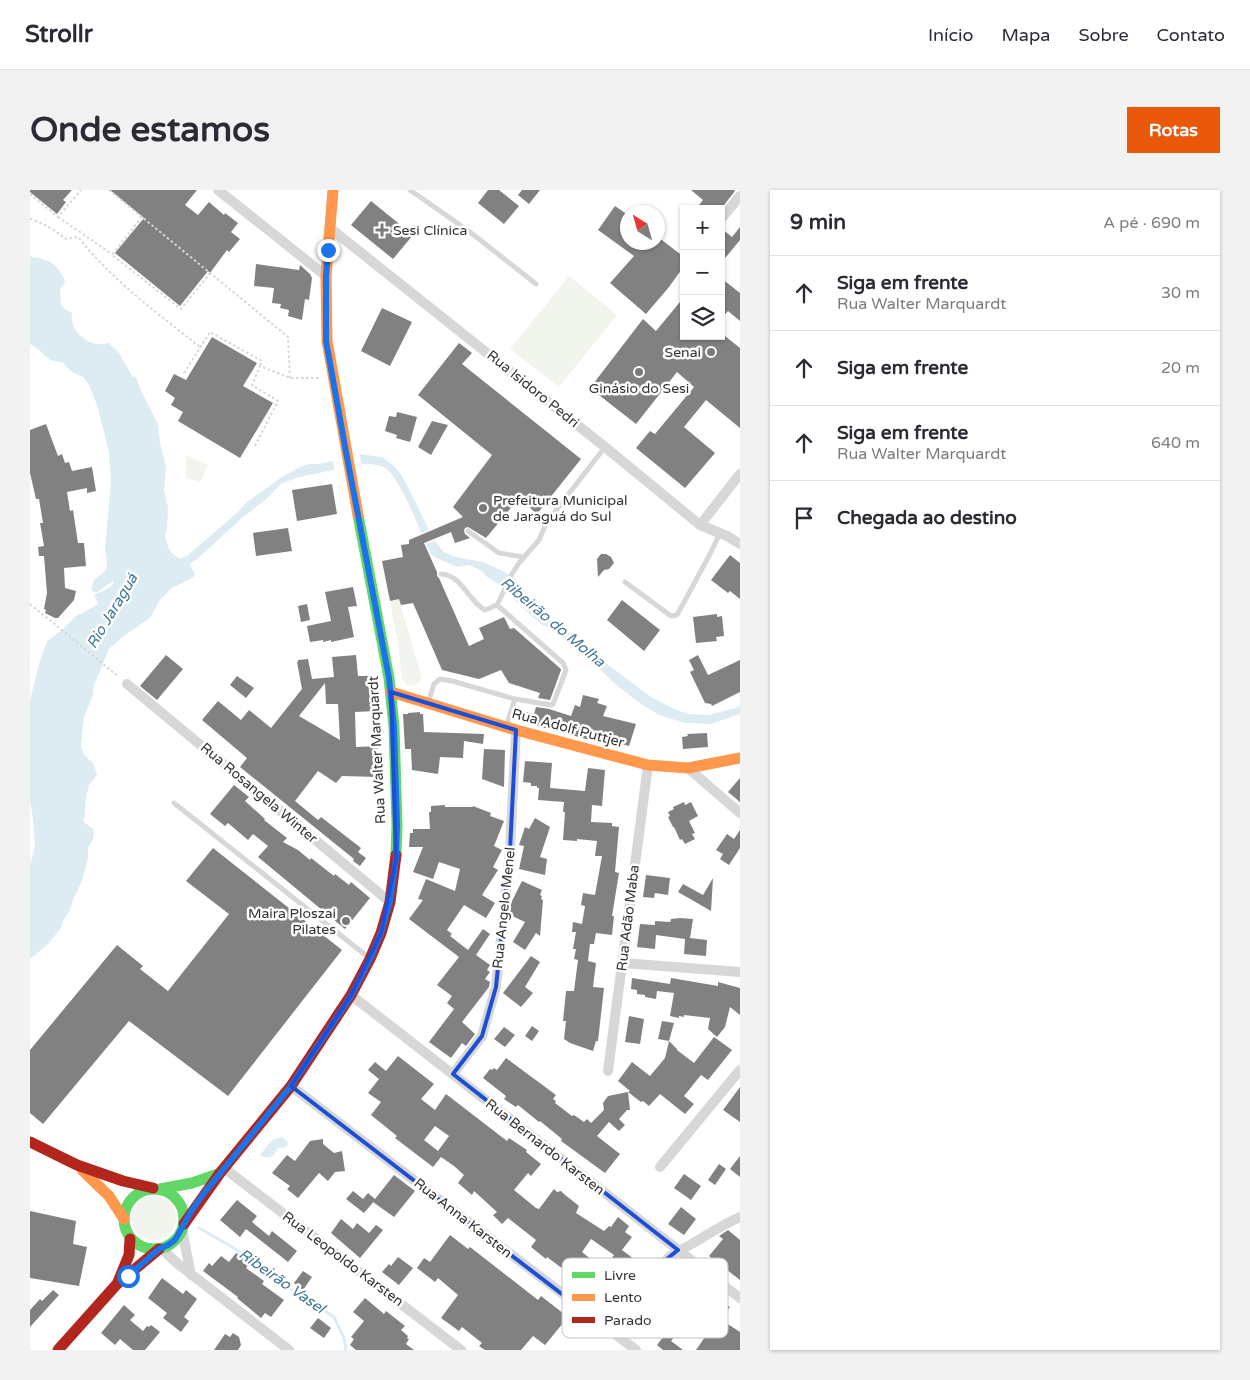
<!DOCTYPE html>
<html lang="pt">
<meta charset="utf-8">
<style>
body{margin:0;font-family:"Varela Round",sans-serif;background:#f2f2f3;color:#2b2b33}
.controls{position:absolute;right:15px;top:15px;display:grid;overflow:hidden;border-radius:0px;box-shadow:0 1px 4px #0004}
.controls button{width:45px;height:45px;display:grid;place-items:center;padding:0;border:0;border-bottom:1px solid #e1e1e2;background:#fff;color:#2b2b33;font:25px sans-serif}
.compass{position:absolute;left:590px;top:15px;width:45px;height:45px;border-radius:50%;background:#fff;box-shadow:0 1px 4px #0004;rotate:323deg}
.stop{position:absolute;width:15px;height:15px;margin:-11px;border:4px solid #1a73e8;border-radius:50%;background:#fff}
.stop.end{background:#1a73e8;border-color:#fff;box-shadow:0 1px 5px #0008}
.list{margin:0;padding:0;list-style:none}
h2{display:flex;justify-content:space-between;align-items:center;height:65px;margin:0;padding:0 20px;font-size:21px}
h2 small{font-size:16px;font-weight:400;color:#7c7c81}
.list li{display:grid;grid-template-columns:32px 1fr auto;gap:15px;align-items:center;box-sizing:border-box;height:75px;padding:0 20px;border-top:1px solid #e1e1e2}
.list b{display:block;font-size:19px;white-space:nowrap}
.list p{margin:0;font-size:16px;white-space:nowrap;color:#7c7c81}
.list em{font-size:16px;font-style:normal;color:#7c7c81}
.icon{flex:none;width:28px;height:28px;fill:none;stroke:currentColor;stroke-width:2;stroke-linecap:round;stroke-linejoin:round}
.map{position:relative;flex:none;width:710px;height:1160px;overflow:hidden;border-radius:0px}
header{display:flex;align-items:center;gap:30px;box-sizing:border-box;height:70px;padding:0 25px;background:#fff;border-bottom:1px solid #e1e1e2}
header strong{font-size:24px}
nav{display:flex;gap:28px;margin-inline-start:auto;font-size:18px}
.intro{display:flex;align-items:center;justify-content:space-between;box-sizing:border-box;height:120px;padding:0 30px}
h1{margin:0;font-size:35px}
.button{padding:12px 22px;border-radius:0px;background:#ea580c;color:#fff;font-size:18px;font-weight:700}
main{display:flex;gap:30px;padding:0 30px}
aside{flex:1;background:#fff;border-radius:0px;box-shadow:0 1px 4px #0004}
.map>svg:first-child{display:block}
</style>
<header>
<strong>Strollr</strong>
<nav><a>Início</a><a>Mapa</a><a>Sobre</a><a>Contato</a></nav>
</header>
<div class="intro"><h1>Onde estamos</h1><a class="button">Rotas</a></div>
<main>
<div class="map">
<svg width="710" height="1160" viewBox="0 0 710 1160">
<rect width="100%" height="100%" fill="#fff"/>
<!-- green -->
<path fill="#f1f5ed" d="M539,86l48,39 -58,72 -49,-38z
M156,265l22,10 -8,17 -14,-4z
M369,409l23,80c-7,8 -15,10 -20,-1l-3,-27 -9,-50z
M102 1028a22 22 0 1 1 44 0a22 22 0 1 1-44 0Z"/>
<!-- water -->
<path fill="#ddebf3" d="M0,66c5,2 11,2 16,4 10,3 14,12 19,20l-1,4 -4,5 1,16 5,5 6,3c-2,16 10,28 25,31 5,1 8,-1 12,-1l10,10 13,23 4,1 6,16 16,31 2,19 6,23 -2,24 4,17 -1,21 -2,8 4,13 4,5 7,5 8,-4 50,-43 9,-10 35,-25 18,-10 10,-3h9l40,-10 23,3 12,9 6,7 9,16 20,41 -8,3c-5,-15 -22,-52 -33,-63 -7,-6 -18,-6 -27,-6l-61,13 -18,6 -18,18 -21,16 -47,43 -4,2 -2,3 5,9 -1,3 -22,11 -12,12 -10,18 -25,17 -16,14 -16,39v7l-9,22 -1,9 -2,20 2,7 11,12 3,10 -8,10 -3,13 -2,24 9,7 1,3 -1,7 -5,9v10l-6,23 -9,19 -3,10 -7,11 -2,7 -13,16 -18,15v-94l5,-19 -2,-28 -3,-17v-101l9,-36 8,-23 15,-11 16,-16h3l17,-10 -4,-10c8,-2 15,-5 20,-11l-1,-2 -16,11h-3l-3,-2 3,-10 12,-10 1,-7 -2,-14 6,-66 -2,-31 -12,-47 -8,-20 -6,-8 -13,-6 -6,-8 -14,-3 -13,-12 -7,-4z
M405,351l9,11 12,5 27,5 22,10 10,8 9,11 23,22 4,8 12,7 32,27 56,42 23,12 14,5 21,1 27,-7 4,-2v8l-29,10 -26,-1 -26,-8 -18,-11 -27,-21 -18,-18 -18,-14 -24,-22 -12,-4 -7,-6 -38,-36 -11,-7 -4,-5 -10,-5 -5,-1 -10,2 -23,-10 -3,-3 -5,-10z
M252,947l6,5 -1,4 -3,2h-6c-4,8 -8,12 -17,8v-2l11,-14z"/>
<!-- pier -->
<path fill="#fff" d="M329,261l3,15 -27,6 -3,-15z"/>
<g fill="none" stroke-linecap="round" stroke-linejoin="round">
<!-- stream -->
<path stroke="#ddebf3" stroke-width="3" d="M169,1038l35,20 51,37 49,32 10,21 2,12"/>
</g>
<!-- building -->
<path fill="#818181" fill-rule="evenodd" d="M0,0h42l-9,10 3,2 -9,12 -27,-22z
M80,0h87l-12,15 13,10 11,-13 15,13 1,-2 13,10 -7,9 9,7 -11,13 -2,-2 -17,23 -2,-2 -28,35 -65,-53 29,-35z
M458,0h11l20,16 -15,18 -26,-21z
M492,0h18l-11,14 -11,-9z
M661,0h43l1,1 -14,18h-25l7,-9z
M341,11l42,34 -20,24 -42,-34z
M585,16l13,9v27h30v-5l26,20v9l-15,21 -23,27 -36,-31 24,-27 -36,-26z
M710,37v13l-19,23v-35l11,9z
M226,74l43,6 1,-5 10,9 2,4 -3,22 -4,-1 -3,21 -14,-4 1,-6 -9,-2 1,-4 -9,-1 2,-15 -20,-2z
M691,88l19,15v28l-12,-10 -7,8z
M654,107v39h41l15,12v80l-34,-28 -22,27 31,26 -30,35 -49,-40 14,-17 5,3 39,-47 -17,-15 -41,52 -46,-36 53,-69 13,12z
M352,118l30,14 -22,44 -29,-15z
M182,147l45,26 -14,23 30,17 -33,55 -62,-37 5,-9 -12,-7 4,-7 -10,-7 9,-17 12,6z
M429,153l13,10 -10,11 119,95 -44,55 -18,-16 -33,40 -18,-11 -3,1 -1,3 1,3 5,4 -15,5 -4,-11 -27,11 13,29v4l2,2 30,68 15,-7 -5,-11 25,-11 6,12 4,-1 47,41v1l-11,30 -12,-2 2,-5 -31,-10 -8,-13 -22,9 -37,-9 -29,-67 -12,2 -2,-6 -9,2 -8,-40 21,-4 -2,-12 8,-1v-4l54,-23 -10,-10 39,-52 -74,-60z
M367,222l20,5 -7,25 -14,-4 1,-3 -12,-4 4,-15 7,1z
M402,231l16,4 -17,30 -13,-8z
M16,234l12,32 4,-2 3,9 4,-1 3,9 20,-4 4,24 -9,2v-5l-20,4 3,19 3,-1 5,33h6l2,23 -22,2 1,20 11,3 -2,9 -16,18h-3l-10,-5 1,-3 -2,-1 3,-16 -3,-37h-5l-1,-9 6,-1 -4,-23h3l-4,-24h-3l-6,-26v-43z
M302,294l5,30 -40,7 -5,-31z
M258,338l4,23 -36,5 -3,-23z
M571,364h5l5,3 3,6 -5,6 -5,1 -6,7 -1,-18z
M700,365l10,8v36l-10,-8 -2,2 -17,-13z
M323,397l4,19 -9,1 6,30 -23,5v-2l-8,2v-2l-13,2 -3,-16 24,-5 -6,-29z
M592,410l38,30 -16,21 -37,-31z
M277,414l3,16 -9,2 -3,-16z
M687,424v3l5,-1 2,20 -8,1 1,4 -21,2 -3,-26z
M136,465l17,14 -26,31 -17,-14z
M326,465l2,21h15l3,35 -21,1 1,35 21,-1 2,31 -37,-1 -6,7 -18,-12 -23,30 23,19 3,-3 40,31 -3,4 8,6 -6,8 -7,-5 1,-2 -114,-92 7,-9 -45,-38 16,-19 23,19 8,-10 22,18 31,-39 -5,-27h1v-2l10,-1 4,20 22,-2 -2,-20zM295,493l1,21h12l2,36 -41,-24z
M668,465l10,20 32,-15v32l-28,14 -1,-2 -6,-1 -15,-31 4,-2 -5,-10z
M207,486l17,12 -8,10 -16,-13z
M553,505l16,4 -2,4 10,3 -4,10 33,8 -7,22 -37,-11 -2,5 -67,-18 3,-10 8,2 2,-7 13,2 22,7 4,-11 5,2z
M390,522v2h3l1,18 60,2 -1,10 -19,-3 -1,17 -23,-1 -2,17 -26,-4 -1,-21h-6l-2,-35h5v-1z
M677,543l1,14 -25,2 -1,-12 6,-1 -1,-2z
M454,559l21,1 -1,37 -22,-8z
M495,571l27,2 -2,25 35,3 3,-23 17,2 -3,36 -10,-1 -1,17 21,1v3l7,1 -4,45 4,1 -7,43h2l-2,19 -16,-2 -2,11h-4l-2,17 8,2 -3,24 11,1 -6,53h-2l-3,10 -23,-8 -6,-4 2,-18h-3l3,-30h8l4,-31 -4,-1 2,-10h-3l3,-17h-4l1,-10 9,2 3,-18 -4,-1 2,-12 12,2 7,-39h-7l2,-15 -20,-2v2l-14,-1 2,-28h-2l1,-10 -26,-2 1,-12h-2v-2h-6v-3l-8,-1z
M710,588v24l-12,-10z
M204,595l15,12 -4,4 20,18 -1,1 23,18 -4,4 15,8 12,10 1,-2 23,18 1,-2 14,11 2,-3 19,16 -25,31 -87,-72 10,-11 -15,-12 -5,6 -20,-17 -3,3 -15,-12z
M654,612l1,3 6,-3 7,14 -9,5 6,12 -3,1 3,5 -10,5 -3,-5 -2,1 -6,-13h-1l-5,-10 2,-1 -2,-4 6,-3 -1,-2z
M415,615v2h28v-1l18,7 -1,3 14,5 -10,25 8,4 -9,17 5,3 -16,25 13,8 -9,15 -22,-13 -17,25 5,4 -2,2 18,14 15,-21 7,5 -14,21 14,10 -3,5 3,2 -5,7 5,3 -1,5 -27,35 13,12 -9,12 -4,-3 -11,15 -22,-16 25,-33 -7,-6 5,-7 -15,-11 22,-28 -50,-38 14,-19 -5,-1 8,-20 29,12 5,-22 -21,-7 -6,17 -20,-7 10,-25h-14l1,-14h3v-4h17l-1,-17h2v-6z
M505,628l15,9 -10,30 7,2 -2,16 -26,-6 5,-23 -5,-1 6,-18 4,2z
M710,640v18l-11,17 -9,-6 3,-5 -7,-4 11,-16 7,5z
M183,658l129,102 -114,146 -99,-75 -86,103 -13,-11v-63l87,-105 26,21 -3,3 28,22 61,-77 -43,-33z
M616,685l24,3 -2,17 -13,-2 -1,5 -11,-1z
M683,688l-2,33 -33,-19 5,-8 20,11z
M492,691l20,9 -2,5 2,1 -1,3 2,1 -3,36 -4,-3 -11,17 -12,-8 12,-20 -15,-7 1,-12z
M650,728l13,1 -3,19 17,2 -1,16 -22,-2 1,-15 -29,-4 -1,14 -18,-2 3,-23 15,1v-4l15,1 1,-3z
M501,766l9,6 -15,25 8,6 -12,14 -18,-14z
M602,788l38,6 1,-6 47,8v-4l22,6v27l-10,-8 -5,20 -8,10 -9,-8 2,-11 -26,-3v2l-5,-1v2l-9,-2 4,-23 -17,-2 -1,8 -11,-2v-2l-8,-1v-4l-6,-1z
M599,826l15,3 -4,25 -15,-2z
M632,831l12,2 -5,18 -11,-2z
M502,836l7,5 -7,10 -7,-5z
M474,837l11,8 -10,12 -11,-8z
M684,847l18,13 -24,30 -7,-5 -17,21 10,8 -9,10 -25,-20 -11,12 -6,-5 -2,1 -13,-10 2,-1 -12,-10 14,-19 18,14 15,-18 4,-17 8,8v1l17,13z
M368,866l36,28 -13,15 14,11 11,-16 61,47 2,-3 18,12 -1,2 15,12 -10,12 -3,-3 -14,17 22,18 3,1 15,-20 3,3 4,-1 3,3 15,12 -3,7 28,18 5,-5 2,1 7,-10 11,9 -4,6 7,5 -10,13 20,15 -10,13 -1,-2 -18,23 -38,-29 -4,5 -24,-18 -1,2 -15,-12 5,-7 -28,-22 -6,6 -9,-9 4,-3 -23,-21 -2,4 -14,-12 6,-8 -10,-9 -13,-9 -8,10 -38,-29 2,-2 -26,-21 10,-13 -13,-9 11,-14 -11,-9 7,-8 11,9zM405,936l14,10 -11,15 -14,-11zM561,1049l23,16 -11,14 -21,-17z
M476,868l50,37 -3,4 3,2 -1,2 17,13 2,-1 10,7 3,-3 4,4 13,-13 -1,-7 5,-7 20,-4 2,18h-3l-8,9 6,6 -6,6 -10,-9 -12,14 23,18 -15,19 -44,-32 1,-2 -22,-18 -1,1 -21,-17 -2,2 -12,-8 2,-3 -23,-18 7,-9 2,1 2,-2 3,2z
M710,897v35l-17,-12z
M293,949v5l11,9 8,-2 3,20 -10,1 -7,9 -9,-8 -21,25 -11,-9 3,-3 -18,-13 15,-18 8,6 15,-20z
M710,966v21l-10,-8z
M689,974l7,5 -11,16 -7,-5z
M654,984l17,12 -10,14 -17,-12z
M364,985l21,16 -21,26 -21,-15 2,-2 -11,13 -18,-14 7,-8 10,8 5,-6 7,6z
M207,1010l20,16 -5,6 17,14 3,-5 25,20 -9,11 -42,-33 -6,8 -20,-17z
M651,1017l15,12 -12,16 -16,-11z
M0,1021l46,10 -3,23 14,3 -8,39 -49,-8z
M311,1029l12,10 4,-6 12,10 7,-8 7,5 -23,28 -29,-25z
M698,1040l12,10v40l-31,-24 14,-17 -4,-3z
M420,1045l18,14 2,-2 68,53 3,-4 27,21 -23,28 -12,-9 -12,14h-36l-6,-4 3,-3 -20,-16 -3,4 -18,-13 17,-23 -20,-17 -3,4 -18,-14 7,-10 6,4z
M206,1063l14,10 -4,5 18,13 -2,3 22,16 -13,17 -6,-4 -4,5 -24,-20 1,-1 -35,-26 6,-8 3,3 9,-10 8,6z
M368,1067l15,11 -14,17 -17,-13 7,-8 2,2z
M273,1081l9,6 -9,13 -9,-7z
M645,1086l20,15 2,-4 17,12 1,-2 15,10 -6,8 2,1 -3,5 17,11v18h-44l11,-16 -17,-12 -4,5 -2,-2 -13,16 12,9h-20l-6,-5 7,-9 -11,-9 1,-2 -13,-9 9,-12 4,3z
M132,1088l21,16 3,-4 11,9 -13,18 5,4 -8,11 -18,-14 4,-5 -19,-15z
M23,1100l6,5 -29,32v-17l10,-11 2,2z
M335,1108l19,16 2,-3 19,15 -4,4 7,6 -1,2 2,1 -3,5 8,6h-58l-6,-5 4,-6 -3,-2 13,-16 -11,-9z
M94,1115l11,10 -5,5 13,11 4,-5 2,1 2,-2 9,7 -15,18h-12l-13,-11 -5,6 -14,-12z
M288,1128l13,10 -7,10 -14,-10z
M203,1143l6,4 2,8 -3,5h-24l11,-16 5,3z"/>
<g fill="none" stroke-linecap="round" stroke-linejoin="round">
<!-- path -->
<path stroke="#d6d6d6" stroke-width="2" stroke-dasharray="2.5 2.5" stroke-linecap="butt" d="M79,0l179,147 2,41
M0,4l28,23 23,-27
M28,27l54,37
M112,27l-30,38 69,54 29,-36
M0,29c14,4 24,11 36,20l12,-2c35,44 79,76 122,110
M154,183l26,-41 52,29 -2,5
M225,256l23,-45 -26,-16 8,-19 30,12h30
M0,414l89,73"/>
<!-- lane -->
<path stroke="#d7d7d7" stroke-width="5" d="M380,0l60,42 66,52
M438,341l31,22 24,4
M411,384c21,1 27,27 44,36l12,-5
M595,392l46,34 6,-1 32,-59 11,-23
M398,513l6,-19 6,-5 12,2 63,18
M477,534l8,-25 36,6 2,-1 13,-34 -3,-7 -66,-58 15,-31 7,-11 20,-23 6,-14 12,-17 48,-62
M144,613l194,154"/>
<!-- street -->
<path stroke="#d7d7d7" stroke-width="10" d="M188,0l108,86
M691,29l19,-23
M300,38l275,219 95,78 27,11 13,8
M670,335l40,-51
M97,494l263,218
M658,578l52,45
M593,773l117,9
M321,805l389,303
M578,881l40,-306
M423,884l29,-38 14,-49 14,-137 6,-120
M261,896l345,264
M630,977l80,-97
M194,978l237,182
M152,1040l9,45
M131,1058l17,16 111,86
M580,1141l58,-73c6,-5 13,-8 20,-12 18,-10 33,-21 52,-29"/>
<!-- fast -->
<path stroke="#63d668" stroke-width="11" d="M328,325l31,163 5,49 3,98 -1,30
M94 1029a30 30 0 1 1 60 0a30 30 0 1 1-60 0Z
M130,999l32,-6 26,-9"/>
<!-- slow -->
<path stroke="#ff974d" stroke-width="11" d="M303,0l-7,86 1,65 31,174
M361,502l125,38 132,35 40,3 52,-10
M52,980l27,26 15,23"/>
<!-- jam -->
<path stroke="#b3261e" stroke-width="11" d="M0,952l47,23 46,16 30,7
M154,1034l36,-51 71,-87 60,-91 19,-36 11,-26 9,-31 6,-47
M88,1092l11,-27 1,-16
M28,1160l59,-66 42,-35"/>
</g>
<g fill="none" stroke-linecap="round" stroke-linejoin="round">
<!-- route -->
<path stroke="#1a73e8" stroke-width="6" d="M98,1086l31,-27 9,-4 7,-5 17,-30 13,-18 86,-106 60,-90 19,-37 11,-26 9,-31 6,-43 1,-34 -3,-98 -5,-49 -43,-226 -20,-111v-65l2,-26"/>
</g>
<!-- marked area -->
<path fill="none" stroke="#1d4ed8" stroke-width="4" stroke-linejoin="round" d="M361,502l125,38 -6,120 -14,137 -14,49 -29,38 225,176 -15,12 -53,69 -319,-245 60,-91 30,-62 15,-74z"/>
<!-- markers -->
<g fill="#7a7a7a" stroke="#fff" stroke-width="2">
<path d="M349.5 32.5h5v5h5v5h-5v5h-5v-5h-5v-5h5z"/>
<circle cx="681" cy="162" r="5"/>
<circle cx="609" cy="182" r="5"/>
<circle cx="453" cy="318" r="5"/>
<circle cx="316" cy="731" r="5"/>
</g>
<g text-anchor="middle" dominant-baseline="central" stroke-width="5" stroke-linejoin="round" paint-order="stroke">
<!-- poi labels -->
<g font-size="14" fill="#333" stroke="#fff" text-anchor="start">
<text x="363" y="40">Sesi Clínica</text>
<text x="671" y="162" text-anchor="end">Senai</text>
<text x="609" y="198" text-anchor="middle">Ginásio do Sesi</text>
<text x="463" y="310">Prefeitura Municipal<tspan x="463" dy="16">de Jaraguá do Sul</tspan></text>
<text x="306" y="723" text-anchor="end">Maira Ploszai<tspan x="306" dy="16">Pilates</tspan></text>
</g>
<!-- street labels -->
<g font-size="14" fill="#333" stroke="#fff">
<text transform="translate(503 199) rotate(39)">Rua Isidoro Pedri</text>
<text transform="translate(538 538) rotate(15)">Rua Adolf Puttjer</text>
<text transform="translate(347 560) rotate(-93)">Rua Walter Marquardt</text>
<text transform="translate(229 603) rotate(40)">Rua Rosangela Winter</text>
<text transform="translate(474 718) rotate(-84)">Rua Angelo Menel</text>
<text transform="translate(598 728) rotate(-83)">Rua Adão Maba</text>
<text transform="translate(515 957) rotate(38)">Rua Bernardo Karsten</text>
<text transform="translate(433 1028) rotate(38)">Rua Anna Karsten</text>
<text transform="translate(313 1069) rotate(37)">Rua Leopoldo Karsten</text>
</g>
<!-- water labels -->
<g font-size="15" font-style="italic" fill="#3f7597" stroke="#fff">
<text transform="translate(82 421) rotate(-59)">Rio Jaraguá</text>
<text transform="translate(523 432) rotate(40)">Ribeirão do Molha</text>
<text transform="translate(252 1091) rotate(35)">Ribeirão Vasel</text>
</g>
</g>
<!-- legend -->
<rect x="532" y="1068" width="166" height="80" rx="8" fill="#fff" stroke="#c2c2c2" stroke-width="1"/>
<rect x="542" y="1082" width="23" height="6" fill="#63d668"/>
<rect x="542" y="1104" width="23" height="7" fill="#ff974d"/>
<rect x="542" y="1127" width="23" height="6" fill="#b3261e"/>
<g font-size="14" fill="#333">
<text x="574" y="1090">Livre</text>
<text x="574" y="1112">Lento</text>
<text x="574" y="1135">Parado</text>
</g>
</svg>
<div class="controls">
<button>+</button>
<button>−</button>
<button><svg class="icon" aria-label="layers" viewBox="0 0 24 24"><path d="M12 4l9 5-9 5-9-5zM3 14l9 5 9-5"/></svg></button>
</div>
<svg class="compass" viewBox="-18 -18 36 36"><path d="M0-13l5 13h-10z" fill="#e53935"/><path d="M0 13l5-13h-10z" fill="#7c7c81"/></svg>
<div class="stop" style="left:98px;top:1086px"></div>
<div class="stop end" style="left:298px;top:60px"></div>
</div>
<aside>
<h2>9 min<small>A pé · 690 m</small></h2>
<ul class="list">
<li><svg class="icon" aria-label="ahead" viewBox="0 0 24 24"><path d="M12 20V5M6 11l6-6 6 6"/></svg><div><b>Siga em frente</b><p>Rua Walter Marquardt</p></div><em>30 m</em></li>
<li><svg class="icon" aria-label="ahead" viewBox="0 0 24 24"><path d="M12 20V5M6 11l6-6 6 6"/></svg><div><b>Siga em frente</b></div><em>20 m</em></li>
<li><svg class="icon" aria-label="ahead" viewBox="0 0 24 24"><path d="M12 20V5M6 11l6-6 6 6"/></svg><div><b>Siga em frente</b><p>Rua Walter Marquardt</p></div><em>640 m</em></li>
<li><svg class="icon" aria-label="arrive" viewBox="0 0 24 24"><path d="M6 21V4h12l-3 4 3 4H6"/></svg><div><b>Chegada ao destino</b></div></li>
</ul>
</aside>
</main>
